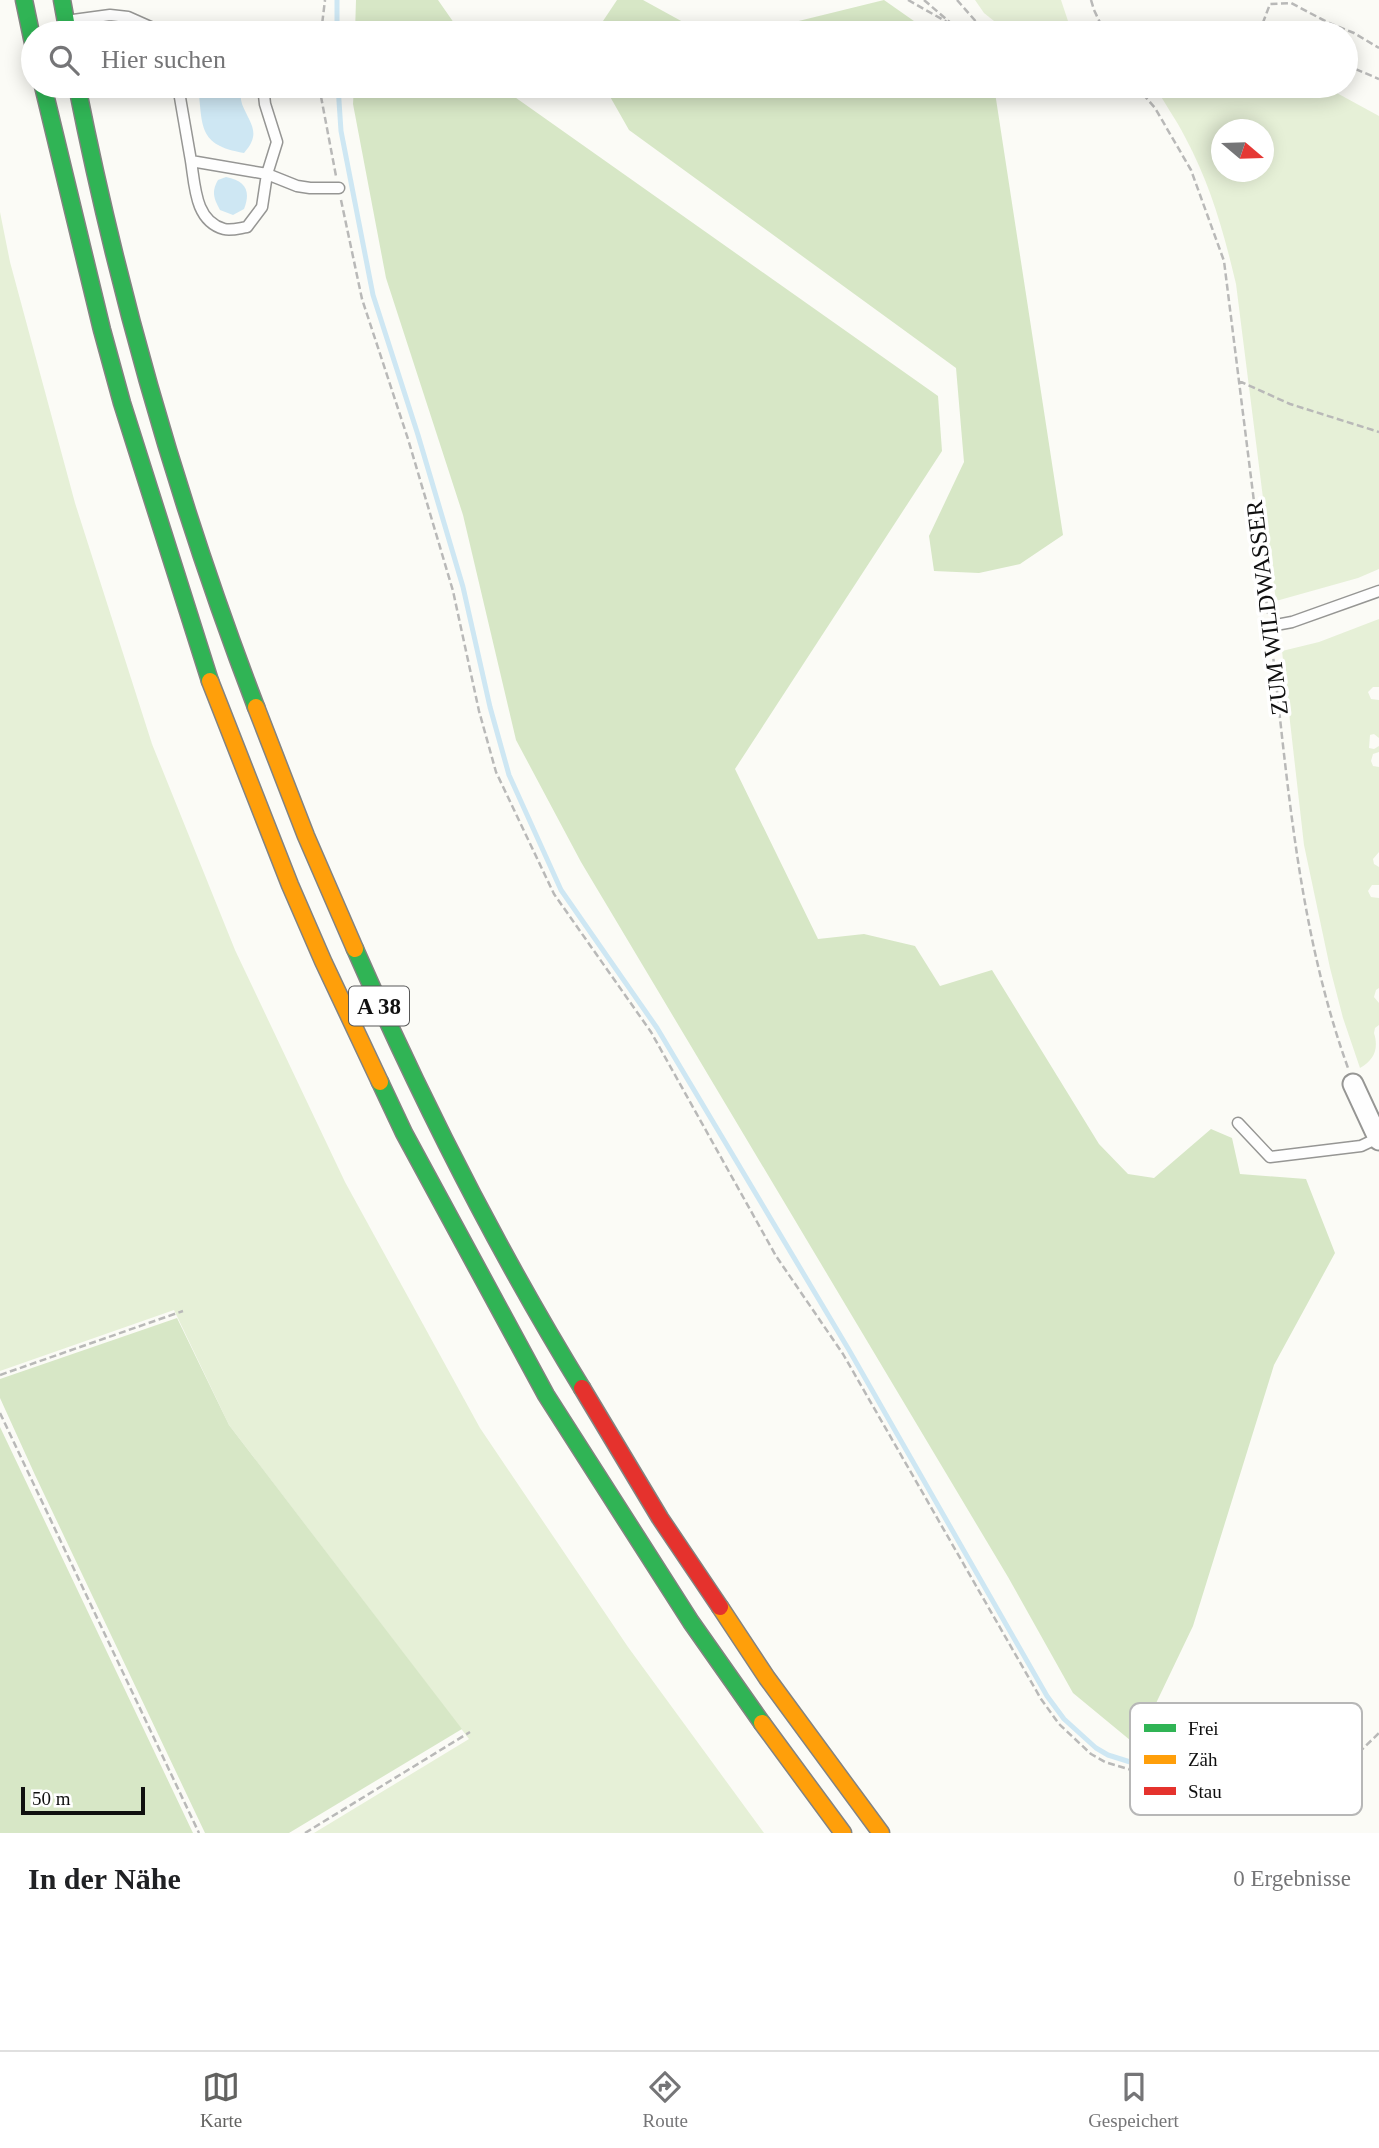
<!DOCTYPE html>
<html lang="de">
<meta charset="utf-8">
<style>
body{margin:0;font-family:"Times New Roman",serif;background:#f6f6f6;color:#202124}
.compass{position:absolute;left:1211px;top:119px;width:63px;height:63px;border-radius:50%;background:#fff;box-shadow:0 4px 18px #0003;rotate:109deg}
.scale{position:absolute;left:21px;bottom:18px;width:124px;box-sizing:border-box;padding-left:7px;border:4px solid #101010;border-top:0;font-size:19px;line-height:24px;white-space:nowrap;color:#101010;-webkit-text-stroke:5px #fff;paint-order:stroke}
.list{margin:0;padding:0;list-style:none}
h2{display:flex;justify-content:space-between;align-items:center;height:91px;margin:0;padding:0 28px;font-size:30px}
h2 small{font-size:23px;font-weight:400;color:#757577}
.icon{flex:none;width:38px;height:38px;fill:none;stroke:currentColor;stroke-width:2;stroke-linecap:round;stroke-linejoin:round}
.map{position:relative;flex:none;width:1379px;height:1833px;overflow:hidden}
.search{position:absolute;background:#fff;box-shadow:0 4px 18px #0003;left:21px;right:21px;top:21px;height:77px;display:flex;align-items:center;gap:18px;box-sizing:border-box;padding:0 24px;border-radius:38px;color:#757577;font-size:26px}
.sheet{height:217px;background:#fff}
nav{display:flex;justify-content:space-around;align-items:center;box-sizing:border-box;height:98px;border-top:2px solid #e0e0e0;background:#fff;font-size:19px;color:#757577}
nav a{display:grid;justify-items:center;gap:4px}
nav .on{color:#626260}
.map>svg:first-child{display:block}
</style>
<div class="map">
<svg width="1379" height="1833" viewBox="0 0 1379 1833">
<rect width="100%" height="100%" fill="#fbfbf6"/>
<!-- green -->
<path fill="#e6f0d7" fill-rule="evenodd" d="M975,0h86l11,33h-63l-25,-20z
M1155,86h53l8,3 2,-3h106l55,30v453l-21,9 -82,23 -40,-317c-12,-51 -26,-101 -51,-147 -9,-18 -21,-34 -30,-51zM1222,130h42v42h-42z
M0,212l10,50 65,241 77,241 83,206 110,232 135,246 148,219 136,186h-450l155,-94 -240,-314 -55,-115 -174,61z
M1379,619v68h-6l-5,5 3,7 8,1v38l-5,-4 -4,1 -1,13 5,1 5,-3v6l-6,2 -2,7 2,5 6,1v85l-6,7 1,5 5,3v18h-7l-4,6 3,6 8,1v90l-3,2 -2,7 5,6v22l-4,3 -1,5c5,16 0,27 -14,35l-17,-50 -13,-50 -26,-123 -22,-194 37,-9z"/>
<!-- forest -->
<path fill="#d7e7c6" d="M356,0h82l23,33h-106z
M617,0h26l60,33h-108z
M884,0l47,33h-181z
M354,86h145l439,310 4,55 -207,318 83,170 46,-5 51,12 25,40 52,-16 107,174 29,30 26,4 57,-49 21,9 8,36 66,5 29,74 -61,112 -81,261 -57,119 -63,-52 -65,-116 -427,-715 -65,-122 -53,-225 -77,-237 -33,-174z
M604,86h390l69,449 -43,29 -41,9 -45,-2 -5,-35 35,-74 -8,-94 -327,-238z
M177,1318l52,107 233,304 -173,104h-84l-170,-358 -35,-77v-19z
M0,1427l193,406h-193z"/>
<!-- water -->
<path fill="#cee7f3" d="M198,86h42c1,6 0,12 2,18 8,20 20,29 2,49 -47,-8 -41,-27 -46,-67z
M226,177c20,4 25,14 18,32l-11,6 -13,-5c-6,-11 -9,-18 -2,-30z"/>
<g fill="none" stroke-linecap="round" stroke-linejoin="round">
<!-- stream -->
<path stroke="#cee7f3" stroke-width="5" d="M337,33v-33
M338,86l3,45 32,164 45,140 45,152 27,120 19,68 52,115 96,138 192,322 198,346 17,23 32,29 12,7 54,17 25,2 76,-16 45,-7 21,10"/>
<!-- lane casing -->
<g stroke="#969694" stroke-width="13">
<path id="lane" d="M73,20l37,-5 18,2 36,16
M186,33l30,-5 17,5
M178,86l13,75 76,13 30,12 13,2h29
M191,161c4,25 4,60 33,68 7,2 16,-1 23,-2l15,-20 5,-33 10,-32 -12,-38 -2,-18
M1270,626l22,-4 87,-31
M1238,1123l32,34 91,-11 17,-8"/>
</g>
<!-- street casing -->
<g stroke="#969694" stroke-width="23">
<path id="street" d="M1353,1084l26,56"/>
</g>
<!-- fast casing -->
<g stroke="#838381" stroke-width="19">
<path id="fast" d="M24,0l9,43
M62,0l6,33
M43,86l59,244 20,73 88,278
M77,86c42,211 102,420 179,621
M355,949c66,150 141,299 227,439
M380,1082l24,51 142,262 145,227 71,101"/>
</g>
<!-- slow casing -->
<g stroke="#838381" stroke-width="19">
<path id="slow" d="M210,681l80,204 33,76 57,121
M256,707l50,129 49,113
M720,1607l47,71 114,155
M762,1723l81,110"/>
</g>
<!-- jam casing -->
<g stroke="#838381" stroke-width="19">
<path id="jam" d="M582,1388l78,130 60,89"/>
</g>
<!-- path -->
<path stroke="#b9b9b8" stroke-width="2.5" stroke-dasharray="7 3.5" stroke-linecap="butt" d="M908,0l39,22
M924,0l29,25 21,8
M957,0l29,33
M1091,0l3,10 11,23
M321,33l4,-33
M1259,33l11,-29 21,-1 38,20 25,10 25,15
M1346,65l33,14
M319,86l17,90
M1136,86l19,22 36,62 33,91 44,353
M1177,86l25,5 20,-1 3,-4
M341,200l21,99 46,140 45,152 26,120 17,61 58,122 97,138 125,224 67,98 198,345 18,25 32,30 14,8 56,17 27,3 78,-13 50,7 14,-1 19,-13 30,-29
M1239,381l51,23 89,28
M1271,638c17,145 27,291 77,430
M0,1375l183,-64
M0,1413l199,420
M305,1833l165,-101"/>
<!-- lane -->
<use href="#lane" stroke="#fefefe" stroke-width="10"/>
<!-- street -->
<use href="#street" stroke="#fefefe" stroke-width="19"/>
<!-- fast -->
<use href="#fast" stroke="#30b455" stroke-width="16"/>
<!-- slow -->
<use href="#slow" stroke="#ff9f0a" stroke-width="16"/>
<!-- jam -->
<use href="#jam" stroke="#e5322d" stroke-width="16"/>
</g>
<g text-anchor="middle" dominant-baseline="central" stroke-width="7" stroke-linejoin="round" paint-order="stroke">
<!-- shield labels -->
<rect fill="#fff" stroke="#585858" stroke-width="2" x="349" y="986.5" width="60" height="39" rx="5"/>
<g font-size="23" font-weight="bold" fill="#101010">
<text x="379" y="1006">A 38</text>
</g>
<!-- street labels -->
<g font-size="24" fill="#101010" stroke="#fff">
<text transform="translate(1267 608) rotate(-97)">ZUM WILDWASSER</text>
</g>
</g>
<!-- legend -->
<rect x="1130" y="1703" width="232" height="112" rx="10" fill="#fff" stroke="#b7b7b7" stroke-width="2"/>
<rect x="1144" y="1724" width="32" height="8" fill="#30b455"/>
<rect x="1144" y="1755" width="32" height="9" fill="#ff9f0a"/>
<rect x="1144" y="1787" width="32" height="8" fill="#e5322d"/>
<g font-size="19" fill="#101010">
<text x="1188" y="1735">Frei</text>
<text x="1188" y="1766">Zäh</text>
<text x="1188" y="1798">Stau</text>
</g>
</svg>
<svg class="compass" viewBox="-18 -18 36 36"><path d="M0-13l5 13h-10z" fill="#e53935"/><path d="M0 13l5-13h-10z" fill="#757577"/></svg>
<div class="scale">50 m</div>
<div class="search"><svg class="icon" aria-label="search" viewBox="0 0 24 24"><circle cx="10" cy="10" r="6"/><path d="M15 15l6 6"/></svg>Hier suchen</div>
</div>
<section class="sheet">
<h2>In der Nähe<small>0 Ergebnisse</small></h2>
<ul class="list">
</ul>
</section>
<nav>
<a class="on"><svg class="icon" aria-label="map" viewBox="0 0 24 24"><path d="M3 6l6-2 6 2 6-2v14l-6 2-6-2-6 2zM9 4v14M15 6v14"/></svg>Karte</a>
<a><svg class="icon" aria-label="directions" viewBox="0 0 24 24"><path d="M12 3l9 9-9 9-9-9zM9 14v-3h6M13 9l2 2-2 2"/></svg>Route</a>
<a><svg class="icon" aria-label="saved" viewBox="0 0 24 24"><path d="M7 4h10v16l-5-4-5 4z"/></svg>Gespeichert</a>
</nav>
